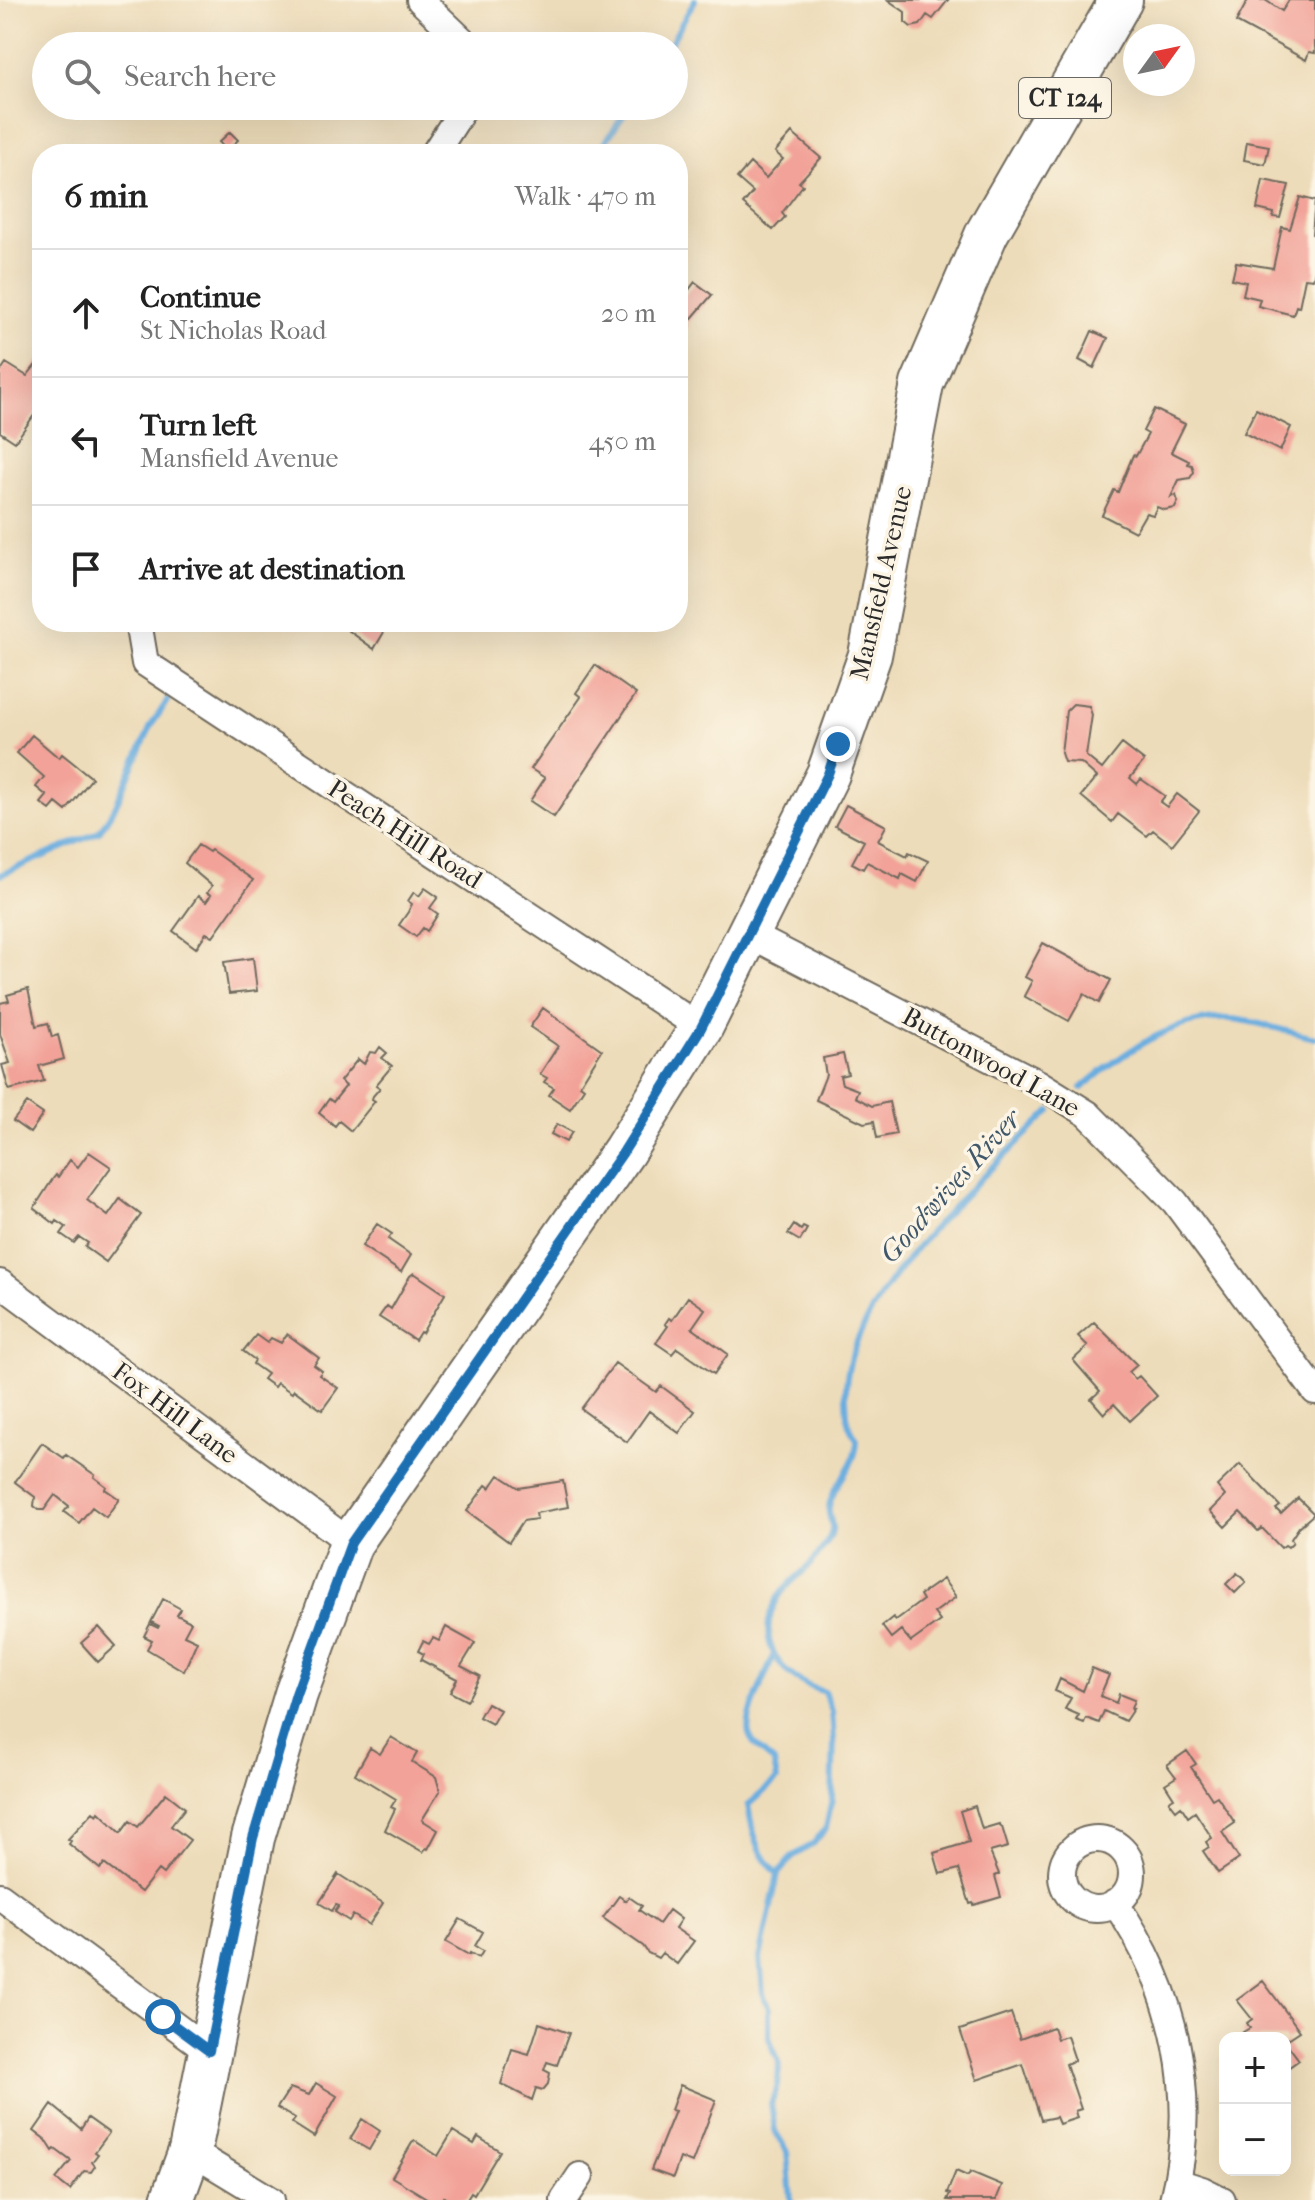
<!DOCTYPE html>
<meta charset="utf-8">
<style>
body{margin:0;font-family:"IM FELL French Canon",serif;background:#f2f2f2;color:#222}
.controls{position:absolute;right:24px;bottom:24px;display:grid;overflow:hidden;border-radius:16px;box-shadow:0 8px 32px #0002}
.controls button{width:72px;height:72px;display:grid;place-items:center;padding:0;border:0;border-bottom:2px solid #e0e0e0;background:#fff;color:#222;font:40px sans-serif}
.compass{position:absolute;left:1123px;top:24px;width:72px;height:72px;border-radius:50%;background:#fff;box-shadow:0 8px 32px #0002;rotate:57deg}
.stop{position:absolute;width:24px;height:24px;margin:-18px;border:6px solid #1f6fb2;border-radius:50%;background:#fff}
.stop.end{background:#1f6fb2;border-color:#fff;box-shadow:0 2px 8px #0008}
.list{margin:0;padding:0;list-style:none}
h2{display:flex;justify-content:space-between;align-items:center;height:104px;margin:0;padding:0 32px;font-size:34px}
h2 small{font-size:26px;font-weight:400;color:#767676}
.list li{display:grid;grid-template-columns:52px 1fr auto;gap:24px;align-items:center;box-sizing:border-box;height:128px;padding:0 32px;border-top:2px solid #e0e0e0}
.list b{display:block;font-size:30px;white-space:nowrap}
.list p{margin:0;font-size:26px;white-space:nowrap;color:#767676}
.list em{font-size:26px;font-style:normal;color:#767676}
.icon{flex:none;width:44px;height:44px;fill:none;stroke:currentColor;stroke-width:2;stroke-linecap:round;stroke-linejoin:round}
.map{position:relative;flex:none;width:1315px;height:2200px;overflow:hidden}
.search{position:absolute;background:#fff;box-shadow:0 8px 32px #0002;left:32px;top:32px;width:656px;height:88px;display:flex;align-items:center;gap:20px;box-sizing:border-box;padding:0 28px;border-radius:44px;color:#767676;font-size:30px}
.panel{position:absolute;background:#fff;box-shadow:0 8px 32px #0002;left:32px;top:144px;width:656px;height:488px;border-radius:32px}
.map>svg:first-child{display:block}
</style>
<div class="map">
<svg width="1315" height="2200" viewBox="0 0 1315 2200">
<rect width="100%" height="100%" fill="#fcf5e5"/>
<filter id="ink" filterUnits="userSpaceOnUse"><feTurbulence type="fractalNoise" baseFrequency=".0125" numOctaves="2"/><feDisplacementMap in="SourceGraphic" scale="16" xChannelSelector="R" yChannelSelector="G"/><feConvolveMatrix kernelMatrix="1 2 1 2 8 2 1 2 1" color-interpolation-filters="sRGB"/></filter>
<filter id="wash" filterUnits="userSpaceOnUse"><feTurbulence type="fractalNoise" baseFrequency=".006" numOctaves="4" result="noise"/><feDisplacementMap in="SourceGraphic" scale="32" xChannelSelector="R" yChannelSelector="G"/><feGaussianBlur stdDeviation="1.8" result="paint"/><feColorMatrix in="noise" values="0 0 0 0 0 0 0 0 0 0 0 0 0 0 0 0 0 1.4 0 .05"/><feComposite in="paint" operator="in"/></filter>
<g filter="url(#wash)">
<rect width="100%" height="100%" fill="#eddcb9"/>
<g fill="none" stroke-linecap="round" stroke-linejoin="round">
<!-- stream -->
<path stroke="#6aaddf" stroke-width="6" d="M669,46l26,-46
M597,154l33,-48
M0,875l99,-43 16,-25 36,-81 17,-26
M1082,1088c40,-35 92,-72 149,-69 22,1 60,14 84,19
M773,1656c-6,19 -29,60 -24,78 4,12 17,21 25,28l3,18 -29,25c4,26 10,50 30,69
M791,2200l-4,-49 -12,-20 -4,-27 7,-19 1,-23 -10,-24v-29l-6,-16 -3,-35 18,-84 14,-17 21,-13 13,-16 6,-29 2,-58 -2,-30 -8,-19c-44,-14 -71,-51 -46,-94 10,-18 32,-28 42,-46 4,-5 11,-15 12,-22 1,-7 -5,-16 -3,-24 6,-27 28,-38 28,-67 -11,-13 -10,-23 -11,-40 -6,-100 138,-221 204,-288"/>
</g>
<g id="blocks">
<!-- building -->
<path fill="#f2a298" d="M888,0h60l-15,19 -6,-4 -7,10 -9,2 -6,-5v-10z
M1248,0h17l17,11 7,-11h26v53l-6,-1 -3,8 -70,-38z
M230,132l8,8 -11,11 -8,-9z
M792,133l29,25 -22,24 4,3 -21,28 3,4 -12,13 -30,-26 10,-12 -16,-14 13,-15 16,15 17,-19 -8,-7z
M1247,142l22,4 -4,18 -21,-4z
M1263,180l26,5 -9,33 -7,-1 1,-4 -17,-4z
M1300,197l15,4 -3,33 3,1v36l-2,8 -8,-1 -6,29 -3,-1 -3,9 -35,-9 2,-7 -17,-4 3,-13 -14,-3 4,-17 37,6 9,-41 8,2z
M695,282l17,13 -25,29 2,1 -9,12 4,3 -6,7v-56l6,5z
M1092,331l16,7 -14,30 -15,-8z
M42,357v47l-27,38 -15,-10v-60l6,-9 21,13z
M1154,409l31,15 -14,28 18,9 -1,3 4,1 2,7 -4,6 -11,2 -8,17 5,-2 2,7 -3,6 -11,2 -7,-3 -4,8 -7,-2 -11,19 -33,-17 12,-25 4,2 15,-37 3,1 12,-22 -5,-3z
M1256,409l35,18 -11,24 -36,-18z
M331,622h59l-16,27 -33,-24 -2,2z
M595,665l41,29 -82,123 -24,-16 15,-23 -14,-9 50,-72 -5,-4z
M1073,704l16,2 3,9 -6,41 16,13 20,-25 22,17 -14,17 7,6 4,-5 24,17 -5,6 7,5 10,-13 22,17 -27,34 -19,-15 -6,6 -29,-22 -6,8 -31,-26 16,-19 -16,-14 -17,-1 -3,-9 5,-42z
M32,735l27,23 3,-4 30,24 -26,33 -10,-8 -6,7 -9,-7 6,-7 -11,-9 8,-10 -27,-24z
M846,805l40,21 -8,15 29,15 2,-4 19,9 -11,21 -15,-8 -2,5 -33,-17 -4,7 -11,-6 12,-22 -29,-15z
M198,845l11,7 2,-2 42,30 -40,56 -7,-3 -10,15 -23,-17 25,-35 8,6 5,-7 -4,-2 5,-7 -27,-23z
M425,888l13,9 -8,11 8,6 -11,17 -4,-3 -7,9 -17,-12 9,-13 4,-8 -4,-3 6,-9 5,4z
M1043,943l68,37 -12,23 -15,-9 -15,27 -45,-25 8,-15 -7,-4z
M253,958l4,33 -28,3 -5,-32z
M28,989l8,37 12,-3 4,14 6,-2 6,24 -25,7 5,15 -35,9 -7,-25 8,-2 -10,-29v-31l9,-2 -2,-6z
M543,1008l59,42 -22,35 4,3 -14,21 -21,-14 5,-7 -10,-6 3,-4 -7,-4 18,-28 -28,-19z
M380,1047l7,6 -5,5 10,8 -16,19 4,3 -7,8 -1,3 3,2 -24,30 -12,-10 -4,5 -16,-13 10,-14 4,3 13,-16 -6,-5 18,-22 6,5 6,-12 6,1z
M843,1054l5,20 -8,2 2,8 16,6 -3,7 17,9 17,-4 7,32 -19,4 -3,-17 -10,2 -48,-23 10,-25 -3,-17z
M27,1103l16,11 -13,19 -17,-12z
M557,1124l15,8 -6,10 -15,-8z
M89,1152l22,15 -24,33 21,16 12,-17 21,16 -35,47 -21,-15 3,-4 -9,-6 -5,6 -13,-9 5,-7 -9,-6 -2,3 -21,-16 18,-28 4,-5 2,2 12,-17 8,7z
M377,1224l15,10 -4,5 23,16 -10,17 -39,-26z
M794,1225l7,5 2,-3 4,2 -7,12 -12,-7z
M414,1273l31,21 -23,39 -2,-1 -5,8 -36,-23 8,-11 4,3 19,-33z
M688,1297l17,12 -13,19 36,26 -14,20 -37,-26 -5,6 -16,-11 12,-17 -3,-2 4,-6 3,2z
M1094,1322l43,43 -8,7 6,7 4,-3 18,20 -27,25 -16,-17 -10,10 -13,-15 9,-8 -27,-31 15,-14 -10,-10z
M287,1334l32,24 -5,7 8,6 -3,4 19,13 -16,22 -28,-20 -2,3 -15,-10 -3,4 -11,-8 4,-5 -14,-10 2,-4 -12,-9 13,-16 11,8 4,-5 10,5z
M615,1363l41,29 5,-6 34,25 -16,22 -30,-22 -22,31 -46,-33z
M42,1443l22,15 2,-3 29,20 -1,2 12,9 -1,3 14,10 -13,18 -14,-10 -13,16 -15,-11 5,-6 -14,-11 -11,15h-5l-5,-4 1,-9 -20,-15z
M1240,1464l40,42 -4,3 5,5 17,-16 16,16 -15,13 -8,12 2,3 -5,5 -3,-2 -4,3 -19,-20 -4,3 -18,-19 -15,15 -15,-16 15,-15 -8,-10z
M499,1475l20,13 44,-7 5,26 -32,6 1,6 -14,2 -14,21 -42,-31 19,-26 4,3z
M1237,1573l9,9 -11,11 -9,-9z
M943,1579l13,18 -22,16 6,8 -29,21 -10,-12 -10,8 -9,-12 11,-9 3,3 27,-20 -3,-5z
M163,1599l18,10 -4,6 14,7 -7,13 13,6 -13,30 -37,-22 5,-9 -8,-4 6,-12 8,4 1,-2 -8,-4z
M99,1627l17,19 -18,16 -17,-19z
M446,1627l29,16 -14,23 19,10 -13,25 -17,-9 7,-13 -36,-19 3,-6 -6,-3 5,-10 6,3 4,-6 6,3z
M1092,1668l17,7 -9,21 16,7 3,-9 15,6 -3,9h2l-8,12 -21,-10 -5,12 -13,-5 -2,5 -8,-3 3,-5 -14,-6 6,-11 -16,-7 5,-12 23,12z
M487,1703l13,7 -8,14 -13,-7z
M391,1737l26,16 -5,9 24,15 4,14 -18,29 16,10 -10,19 -2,-1 -3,4 -38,-22 10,-21 -4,-2 5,-8 -41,-25 15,-26 10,6z
M1187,1751l9,13 -5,3 21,32 5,-3 18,27 -13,9 17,27 -21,14 -15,-22 6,-4 -3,-5 6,-4 -17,-26 -7,5 -7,-11 -5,4 -7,-9 5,-3 -9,-14 11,-7 -9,-12z
M166,1793l19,15 -14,18 19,14 -27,34 -5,-4 -17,22 -37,-28 -4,5 -31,-25 2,-3 -3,-2 25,-27 4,3 2,-3 22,21 9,-12 8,6z
M975,1806l7,23 17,-5 3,3 6,20 -18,5 9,22 -4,2 6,21 -27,8 -1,-2 -3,1 -11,-35 -19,5 -6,-21 35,-11 -9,-31z
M338,1874l45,29 -14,22 -16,-10 -4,6 -14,-9 4,-6 -3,-1 -4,6 -13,-8z
M619,1896l7,5 3,-4 13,9 -3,4 20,14 10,-14 12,9 -6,9 19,13 -17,23 -15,-11 -4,5 -10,-5 -5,-7 -40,-28z
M460,1919l23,13 -8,14 8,5 -4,7 -9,-5 -1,2 -23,-13z
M1263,1981l37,50 -15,10 14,19 -14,10v-32h-38l-4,-6 7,-4 -3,-5 5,-4 -15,-19z
M1011,2013l9,26 33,-12 4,12 10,-3 8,24 -9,4 15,45 -6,2 2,7 -18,6 -3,-7 -15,3 -18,-56 -46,16 -17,-50z
M539,2023l30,10 -12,32 -10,-3 -3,8 6,3 -2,11 -5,6 -7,-2 -4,12 -31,-16 11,-35 17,5z
M316,2083l21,13 -23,41 -22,-14 3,-4 -18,-11 13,-20 19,7z
M680,2085l36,15 -24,63 -12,-5 -7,20 -22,-8 24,-59 -4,-1z
M52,2105l29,24 7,-11 21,15 -14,19 3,2 -6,8 3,4 -4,6 -7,-1 -14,19 -14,-11 15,-18 -16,-12 -2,2 -7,-11 -12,-9z
M362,2119l18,12 -11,19 -19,-11z
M453,2131l21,13 4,-7 22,14 -26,43 -3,-2 -5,8h-18l-4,-3 -2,3h-12l-38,-23 20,-34 3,-2 23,15z
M956,2171l11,5 4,-4 31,13 -6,15h-49l3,-6 -3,-1z"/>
</g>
</g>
<g filter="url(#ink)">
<use href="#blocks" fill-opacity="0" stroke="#6f695d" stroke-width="2"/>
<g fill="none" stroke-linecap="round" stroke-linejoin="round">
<!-- minor casing -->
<g stroke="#6f695d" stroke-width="30">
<path id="minor" d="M420,0l44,42 1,4
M434,154l31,-48
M138,622l7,41 556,365
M747,933l291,150 50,31 87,88 140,189
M0,1283l351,260
M1062 1874a35 35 0 1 1 70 0a35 35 0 1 1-70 0Z
M0,1896l209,155
M1115,1903c61,87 84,194 58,297
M190,2151l81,49
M1177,2182l25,8 20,10
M564,2200l16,-24"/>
</g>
<!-- primary casing -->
<g stroke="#6f695d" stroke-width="46">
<path id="primary" d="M172,2200l18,-49 63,-313 43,-144 55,-151 273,-392 77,-123 127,-254 42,-119 52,-271 65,-151 134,-233"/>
</g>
<!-- minor -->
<use href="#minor" stroke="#fff" stroke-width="26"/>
<!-- primary -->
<use href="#primary" stroke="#fff" stroke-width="42"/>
</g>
</g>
<g fill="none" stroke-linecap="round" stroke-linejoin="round" filter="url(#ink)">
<!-- route -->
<path stroke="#1f6fb2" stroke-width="10" d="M163,2017l46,34 44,-213 43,-144 55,-151 273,-392 77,-123 127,-254 10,-30"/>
</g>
<g text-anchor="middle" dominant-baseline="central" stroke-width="7" stroke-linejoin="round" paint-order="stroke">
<!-- shield labels -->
<rect fill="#fcf5e5" stroke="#6a6863" stroke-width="2" x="1019" y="78" width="92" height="40" rx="6"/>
<g font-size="24" font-weight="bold" fill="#2b2b2b">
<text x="1065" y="98">CT 124</text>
</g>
<!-- street labels -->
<g font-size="26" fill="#2b2b2b" stroke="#fcf5e5">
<text transform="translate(881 583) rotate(-77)">Mansfield Avenue</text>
<text transform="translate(405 834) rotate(33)">Peach Hill Road</text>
<text transform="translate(991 1062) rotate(29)">Buttonwood Lane</text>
<text transform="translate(175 1413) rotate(37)">Fox Hill Lane</text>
</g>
<!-- water labels -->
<g font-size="28" font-style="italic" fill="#41586a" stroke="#fcf5e5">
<text transform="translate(950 1186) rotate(-48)">Goodwives River</text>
</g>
</g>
</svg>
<div class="controls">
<button>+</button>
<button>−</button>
</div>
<svg class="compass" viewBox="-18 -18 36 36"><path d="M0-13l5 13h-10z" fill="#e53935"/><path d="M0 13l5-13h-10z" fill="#767676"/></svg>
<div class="stop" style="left:163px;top:2017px"></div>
<div class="stop end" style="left:838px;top:744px"></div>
<div class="search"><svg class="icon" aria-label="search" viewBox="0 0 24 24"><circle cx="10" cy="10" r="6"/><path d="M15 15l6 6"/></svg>Search here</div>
<section class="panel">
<h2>6 min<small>Walk · 470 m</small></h2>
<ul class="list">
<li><svg class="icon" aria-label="ahead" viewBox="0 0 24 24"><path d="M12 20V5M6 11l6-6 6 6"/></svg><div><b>Continue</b><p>St Nicholas Road</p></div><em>20 m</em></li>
<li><svg class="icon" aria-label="left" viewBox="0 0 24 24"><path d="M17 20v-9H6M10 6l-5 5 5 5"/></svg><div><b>Turn left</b><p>Mansfield Avenue</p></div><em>450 m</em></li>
<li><svg class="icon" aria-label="arrive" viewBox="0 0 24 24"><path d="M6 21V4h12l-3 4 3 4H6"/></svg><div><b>Arrive at destination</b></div></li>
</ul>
</section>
</div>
